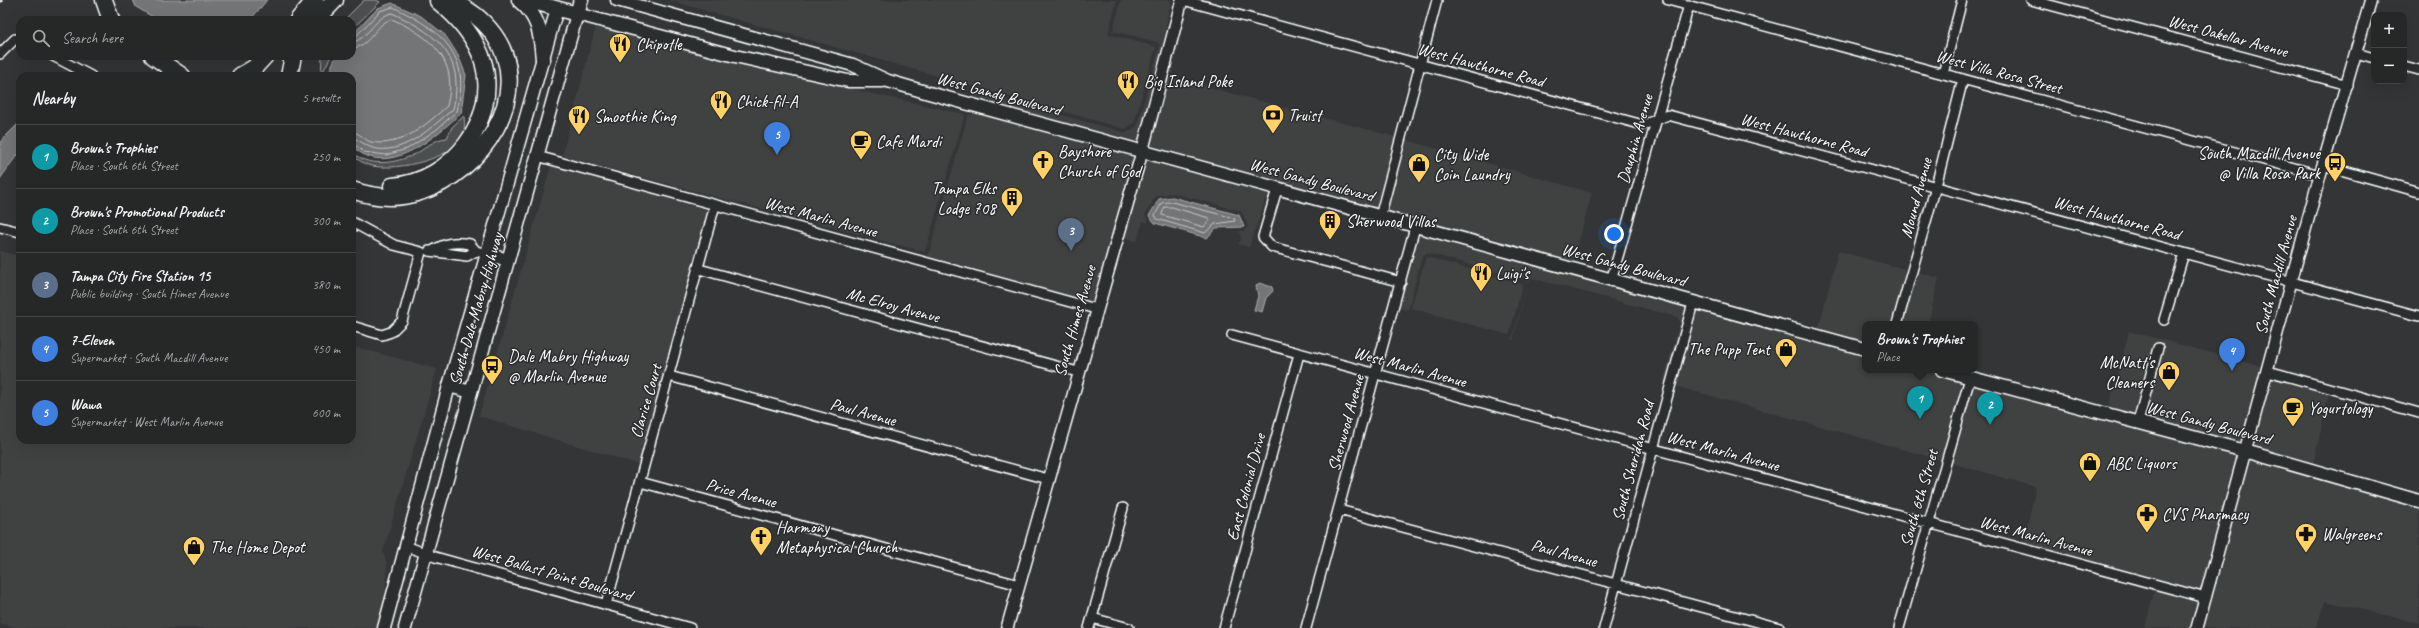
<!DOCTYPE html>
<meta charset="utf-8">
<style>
body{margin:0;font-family:Caveat,sans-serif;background:#323434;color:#f1f3f6}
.controls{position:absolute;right:12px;top:12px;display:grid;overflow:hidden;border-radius:8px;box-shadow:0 4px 16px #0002}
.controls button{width:36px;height:36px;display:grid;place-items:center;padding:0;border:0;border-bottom:1px solid #424445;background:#262828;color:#f1f3f6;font:20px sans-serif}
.you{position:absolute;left:1614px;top:234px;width:14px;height:14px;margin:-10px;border:3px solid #fff;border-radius:50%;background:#1a73e8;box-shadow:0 0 0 6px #1a73e833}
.badge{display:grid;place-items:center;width:26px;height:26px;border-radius:50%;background:#95b2f1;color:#fff;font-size:13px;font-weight:700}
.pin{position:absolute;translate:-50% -33px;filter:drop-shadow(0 1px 2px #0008)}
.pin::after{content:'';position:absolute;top:21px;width:14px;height:12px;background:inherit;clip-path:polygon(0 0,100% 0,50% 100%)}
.popup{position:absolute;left:1862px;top:321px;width:116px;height:52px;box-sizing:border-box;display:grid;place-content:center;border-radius:8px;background:#262828;filter:drop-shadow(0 1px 3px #0005);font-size:13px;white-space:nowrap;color:#a4a6a8}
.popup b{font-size:15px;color:#f1f3f6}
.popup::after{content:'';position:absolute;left:50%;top:100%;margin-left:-8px;border:8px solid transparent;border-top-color:#262828}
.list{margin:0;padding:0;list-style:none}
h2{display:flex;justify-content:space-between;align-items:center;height:52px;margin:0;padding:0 16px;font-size:17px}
h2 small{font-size:13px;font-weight:400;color:#a4a6a8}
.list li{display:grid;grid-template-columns:26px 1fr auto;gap:12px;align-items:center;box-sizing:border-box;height:64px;padding:0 16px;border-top:1px solid #424445}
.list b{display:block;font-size:15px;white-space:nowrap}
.list p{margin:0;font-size:13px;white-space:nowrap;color:#a4a6a8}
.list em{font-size:13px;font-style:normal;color:#a4a6a8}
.icon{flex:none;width:22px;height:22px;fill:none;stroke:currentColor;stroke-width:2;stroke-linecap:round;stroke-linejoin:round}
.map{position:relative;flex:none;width:2419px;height:628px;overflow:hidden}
.search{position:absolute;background:#262828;box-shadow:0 4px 16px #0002;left:16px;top:16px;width:340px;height:44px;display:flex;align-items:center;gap:10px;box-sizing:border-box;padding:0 14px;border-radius:12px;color:#a4a6a8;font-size:15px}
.panel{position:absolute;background:#262828;box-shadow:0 4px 16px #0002;left:16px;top:72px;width:340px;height:372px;border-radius:12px}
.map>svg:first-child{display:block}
</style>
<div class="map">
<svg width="2419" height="628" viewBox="0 0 2419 628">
<rect width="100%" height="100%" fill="#333536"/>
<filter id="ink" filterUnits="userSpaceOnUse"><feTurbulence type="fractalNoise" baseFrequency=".025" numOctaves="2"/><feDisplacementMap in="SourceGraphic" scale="8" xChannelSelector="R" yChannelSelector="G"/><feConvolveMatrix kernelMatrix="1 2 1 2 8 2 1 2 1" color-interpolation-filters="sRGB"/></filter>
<g filter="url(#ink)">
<!-- built -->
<path fill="#404243" d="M668,0h449l-9,34 48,13 -22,76 -9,6z
M1121,0h50l-13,68 -19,77 -164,-45 1,-7 -36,-11 187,51 10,-7 23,-81 -3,-3 -44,-11z
M596,26l142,38 227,50 -40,138 -363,-96z
M1184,27l-14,50 226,60 -20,73 -228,-62 20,-77z
M973,111l163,45 -43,146 -168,-46 4,-3 39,-138h4z
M1406,140l186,53 -20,71 -186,-51z
M1145,158l125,35 -2,6 -2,-1 -17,49 -11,-3 3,-4 -2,-9h5l4,-5 -7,-15 -69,-18 -16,3 -11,19 4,8 -6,-2 -6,20 -15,-5z
M551,166l158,44 -69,255 -161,-49z
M1418,233l269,74 -21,76 -3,-1 17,-60 -3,-5 -145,-39 -4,4 -15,58 -3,-1 3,-3 14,-51 -1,-5 -99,-27 -5,3 -14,54 -9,-2z
M0,251l20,5v184h332v-94l85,23 -54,183 4,12 -2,34 -8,30h-360l-17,-5z
M1838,251l70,19 -16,54h-27v19l-47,-12z
M1426,257l97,27 -14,51 -98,-27z
M1917,272l22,6 -11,46h-26z
M1697,309l168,46v15h56l43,12 -23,78 -266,-74z
M2129,331l135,36 -22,77 -98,-26 19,-74 -9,-2 -19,74 -27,-7z
M2271,378l58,16 -16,71 -61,-18z
M1973,384l266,71 -37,137 -179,-49 13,-56 -85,-24z
M2249,457l170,50v116l-94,-22 -9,27h-113z
M2114,579l86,23 -8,26h-47l9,-36z"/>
<!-- green -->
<path fill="#4c4f50" stroke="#a6a7a8" d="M364,0h12l4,2 -28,27v-9h-8z
M322,56h9l-10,20v-1z
M464,116c1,9 1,17 -4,24 -14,21 -69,32 -92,25 -5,-2 -11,-6 -16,-9v-4c15,15 40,12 59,4 13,-5 21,-17 36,-18l5,-11z"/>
<!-- water -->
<path fill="#737576" stroke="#abacad" d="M133,0h134l-17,20h-92l-22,-13z
M392,3l29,13 24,19 13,20 8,20 -5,38c-27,25 -74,67 -109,33v-70h-25l9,-20h16v-21l26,-27z
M20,122v34l-3,-1 -17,24v-37z
M1172,197l67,18 5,12 -28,1 -9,10 -52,-15 -6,-7 10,-17z
M1259,283l13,4 1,4 -7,7 -4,14 -8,-2 4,-14 -2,-10z"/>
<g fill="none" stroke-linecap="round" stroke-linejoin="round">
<!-- shore -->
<path stroke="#c7c8c8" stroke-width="1" d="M352,37l4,-1 24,-25 13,-4c48,23 79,47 64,104l-21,19 -29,19 -21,6 -22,-3 -12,-9
M352,42c15,-1 23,-26 40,-29 44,20 74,43 61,96 -20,17 -47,44 -76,40 -12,-2 -17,-10 -25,-11
M352,48c18,0 23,-25 40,-29 39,18 67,40 55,87 -20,18 -46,42 -76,36 -7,-2 -10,-9 -19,-10
M1172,202l62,16 1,3 -20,3 -10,9 -48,-14 -2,-4 7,-12z
M1165,207h7l37,11 1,2 -6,7 -42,-12z"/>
<!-- minor casing -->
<g stroke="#fff" stroke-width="12">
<path id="minor" d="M1183,0l460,125 25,-10 751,201
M1668,0l652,175
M2031,0l317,85
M2356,53l18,5
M0,54l15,-15 5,1
M53,56l38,20
M2404,66l15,4
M1943,74l19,-74
M537,156l559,153
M2323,165l96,27
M1277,189l-14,48 9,10 129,35
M1380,217l57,-217
M352,222l42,23 27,7 -19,69 -11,11 -9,3 -30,-9
M0,227l20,5
M429,251l38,5 9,-5
M432,251c13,-8 22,-10 38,-7l6,7 11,3
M699,269l379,103
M1611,281l78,-276
M2164,320l20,-67
M1897,324l39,-138 27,-107
M1232,335l974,263
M2268,371l151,42
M669,376l379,103
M2138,422l20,-74
M640,482l379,103
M1339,510l441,118
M406,546l29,11 255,71
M606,605l109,-400
M1092,618l37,10
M1089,628l34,-120
M1224,628l75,-274
M1306,628l109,-401
M1604,628l89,-325
M1899,628l71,-250"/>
</g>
<!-- tertiary casing -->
<g stroke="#fff" stroke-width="14">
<path id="tertiary" d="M1007,628l135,-476 40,-152
M2197,628l123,-453 51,-175"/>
</g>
<!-- secondary casing -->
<g stroke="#fff" stroke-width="15">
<path id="secondary" d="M617,0l236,65 35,16 41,12 936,256
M487,254l21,6
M1942,370l303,81 174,50
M449,386l22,6
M384,628l65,-242 108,-377
M405,628l172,-614 158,42 113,25h35"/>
</g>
<!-- primary casing -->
<g stroke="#fff" stroke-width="17">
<path id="primary" d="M519,0c20,16 22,34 24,59
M526,0l51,14 4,-14"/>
</g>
<!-- motorway casing -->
<g stroke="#fff" stroke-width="19">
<path id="motorway" d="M104,0l7,20
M298,20l17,-20
M316,20l19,-20
M153,56l29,20
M240,76l14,-8 11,-12
M289,76l4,-20
M392,186c60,-4 108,-66 91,-125 -8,-25 -25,-44 -45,-60
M352,190c23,8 45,10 68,2 61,-19 116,-98 74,-157 -13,-18 -30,-30 -51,-35"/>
</g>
<!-- minor -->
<use href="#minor" stroke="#2a2d2e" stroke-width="9"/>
<!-- tertiary -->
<use href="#tertiary" stroke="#2a2d2e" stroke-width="11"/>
<!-- secondary -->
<use href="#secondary" stroke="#2a2d2e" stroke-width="12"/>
<!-- primary -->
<use href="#primary" stroke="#2a2d2e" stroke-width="14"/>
<!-- motorway -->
<use href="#motorway" stroke="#2a2d2e" stroke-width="16"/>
<!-- rail -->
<path stroke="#fff" stroke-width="3" stroke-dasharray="6 3" stroke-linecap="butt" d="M0,2l2,-2"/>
</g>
</g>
<!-- icons -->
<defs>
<g id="restaurant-pin" transform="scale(1.15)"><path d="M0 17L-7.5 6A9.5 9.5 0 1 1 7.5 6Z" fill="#ffd166" stroke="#2a2d2e"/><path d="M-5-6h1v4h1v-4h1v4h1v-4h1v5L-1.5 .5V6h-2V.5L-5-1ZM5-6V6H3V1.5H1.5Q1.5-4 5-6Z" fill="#111"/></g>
<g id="bank-pin" transform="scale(1.15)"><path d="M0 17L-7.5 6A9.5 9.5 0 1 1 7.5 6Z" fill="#ffd166" stroke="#2a2d2e"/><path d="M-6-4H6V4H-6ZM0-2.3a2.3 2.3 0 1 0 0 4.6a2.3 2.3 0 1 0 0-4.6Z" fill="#111"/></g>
<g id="cafe-pin" transform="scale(1.15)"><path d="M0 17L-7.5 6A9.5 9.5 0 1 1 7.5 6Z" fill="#ffd166" stroke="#2a2d2e"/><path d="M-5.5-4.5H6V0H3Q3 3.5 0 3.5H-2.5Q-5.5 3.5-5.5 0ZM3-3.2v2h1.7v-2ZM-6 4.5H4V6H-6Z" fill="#111"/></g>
<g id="church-pin" transform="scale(1.15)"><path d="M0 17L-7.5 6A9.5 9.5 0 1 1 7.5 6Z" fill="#ffd166" stroke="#2a2d2e"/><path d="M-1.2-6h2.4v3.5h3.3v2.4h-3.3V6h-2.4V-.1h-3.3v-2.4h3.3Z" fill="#111"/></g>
<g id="bus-pin" transform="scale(1.15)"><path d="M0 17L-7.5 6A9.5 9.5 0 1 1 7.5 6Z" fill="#ffd166" stroke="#2a2d2e"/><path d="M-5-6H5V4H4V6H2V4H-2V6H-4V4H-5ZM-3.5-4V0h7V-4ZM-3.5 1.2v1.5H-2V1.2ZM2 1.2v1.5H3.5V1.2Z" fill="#111"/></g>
<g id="shop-pin" transform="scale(1.15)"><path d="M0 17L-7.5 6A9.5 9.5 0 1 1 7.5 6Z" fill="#ffd166" stroke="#2a2d2e"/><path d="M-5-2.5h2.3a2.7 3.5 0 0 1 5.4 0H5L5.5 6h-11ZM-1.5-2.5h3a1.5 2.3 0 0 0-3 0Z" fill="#111"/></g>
<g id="building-pin" transform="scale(1.15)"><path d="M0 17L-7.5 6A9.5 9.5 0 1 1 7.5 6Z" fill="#ffd166" stroke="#2a2d2e"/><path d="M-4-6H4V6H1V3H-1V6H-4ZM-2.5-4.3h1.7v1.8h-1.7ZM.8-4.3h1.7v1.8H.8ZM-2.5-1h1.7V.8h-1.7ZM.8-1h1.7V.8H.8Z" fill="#111"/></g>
<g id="pharmacy-pin" transform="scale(1.15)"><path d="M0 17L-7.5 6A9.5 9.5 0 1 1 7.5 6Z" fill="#ffd166" stroke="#2a2d2e"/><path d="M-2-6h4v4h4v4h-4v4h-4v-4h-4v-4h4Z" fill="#111"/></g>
</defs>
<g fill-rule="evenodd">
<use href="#restaurant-pin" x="620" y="44"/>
<use href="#restaurant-pin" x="1128" y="81"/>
<use href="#restaurant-pin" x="721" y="101"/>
<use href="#bank-pin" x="1273" y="115"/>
<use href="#restaurant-pin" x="579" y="116"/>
<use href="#cafe-pin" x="861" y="141"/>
<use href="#church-pin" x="1043" y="161"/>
<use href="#bus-pin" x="2335" y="163"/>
<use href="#shop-pin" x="1419" y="164"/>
<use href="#building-pin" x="1012" y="198"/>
<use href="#building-pin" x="1330" y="221"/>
<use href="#restaurant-pin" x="1481" y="273"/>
<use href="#shop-pin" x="1786" y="349"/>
<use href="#bus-pin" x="492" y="366"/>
<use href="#shop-pin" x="2169" y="372"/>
<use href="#cafe-pin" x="2293" y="408"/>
<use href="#shop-pin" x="2090" y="463"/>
<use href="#pharmacy-pin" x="2147" y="514"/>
<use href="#pharmacy-pin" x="2306" y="534"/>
<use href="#church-pin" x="761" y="537"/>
<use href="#shop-pin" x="194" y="547"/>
</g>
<g text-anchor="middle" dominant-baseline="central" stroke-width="3" stroke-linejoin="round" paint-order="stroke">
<!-- street labels -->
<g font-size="17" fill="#fff" stroke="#2a2d2e">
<text transform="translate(2228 36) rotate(15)">West Oakellar Avenue</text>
<text transform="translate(1481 65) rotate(15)">West Hawthorne Road</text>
<text transform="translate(1999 72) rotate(15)">West Villa Rosa Street</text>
<text transform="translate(999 94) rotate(15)">West Gandy Boulevard</text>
<text transform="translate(1804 135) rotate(15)">West Hawthorne Road</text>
<text transform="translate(1635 139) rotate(-74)">Dauphin Avenue</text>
<text transform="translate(1312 180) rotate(15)">West Gandy Boulevard</text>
<text transform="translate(1916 198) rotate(-75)">Mound Avenue</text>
<text transform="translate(821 217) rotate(15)">West Marlin Avenue</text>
<text transform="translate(2117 218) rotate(15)">West Hawthorne Road</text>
<text transform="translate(1624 265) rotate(15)">West Gandy Boulevard</text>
<text transform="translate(2276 275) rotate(-75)">South Macdill Avenue</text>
<text transform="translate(893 305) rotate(15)">Mc Elroy Avenue</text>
<text transform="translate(476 309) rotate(-74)">South Dale Mabry Highway</text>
<text transform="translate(1075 321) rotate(-74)">South Himes Avenue</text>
<text transform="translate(1410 367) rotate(15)">West Marlin Avenue</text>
<text transform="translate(646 401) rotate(-74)">Clarice Court</text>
<text transform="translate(863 412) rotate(15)">Paul Avenue</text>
<text transform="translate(1346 423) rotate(-75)">Sherwood Avenue</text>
<text transform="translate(2209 423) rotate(15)">West Gandy Boulevard</text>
<text transform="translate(1723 451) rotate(15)">West Marlin Avenue</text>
<text transform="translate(1633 461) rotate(-75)">South Sheridan Road</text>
<text transform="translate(1246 487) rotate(-75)">East Colonial Drive</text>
<text transform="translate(741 493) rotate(15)">Price Avenue</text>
<text transform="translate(1919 498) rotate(-74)">South 6th Street</text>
<text transform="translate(2036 536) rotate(15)">West Marlin Avenue</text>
<text transform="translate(1564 553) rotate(15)">Paul Avenue</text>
<text transform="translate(552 573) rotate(16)">West Ballast Point Boulevard</text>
</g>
<!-- poi labels -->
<g font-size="17" fill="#fff" stroke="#2a2d2e" text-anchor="start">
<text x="636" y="44">Chipotle</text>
<text x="1144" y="81">Big Island Poke</text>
<text x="736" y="101">Chick-fil-A</text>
<text x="1288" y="115">Truist</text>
<text x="594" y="116">Smoothie King</text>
<text x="876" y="141">Cafe Mardi</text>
<text x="1058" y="151">Bayshore<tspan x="1058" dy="20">Church of God</tspan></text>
<text x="2320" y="153" text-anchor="end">South Macdill Avenue<tspan x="2320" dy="20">@ Villa Rosa Park</tspan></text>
<text x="1434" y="154">City Wide<tspan x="1434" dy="20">Coin Laundry</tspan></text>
<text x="996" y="188" text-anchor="end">Tampa Elks<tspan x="996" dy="20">Lodge 708</tspan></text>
<text x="1346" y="221">Sherwood Villas</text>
<text x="1496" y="273">Luigi's</text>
<text x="1770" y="349" text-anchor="end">The Pupp Tent</text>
<text x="508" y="356">Dale Mabry Highway<tspan x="508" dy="20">@ Marlin Avenue</tspan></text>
<text x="2154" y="362" text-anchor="end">McNatt's<tspan x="2154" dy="20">Cleaners</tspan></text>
<text x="2308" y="408">Yogurtology</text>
<text x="2106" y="463">ABC Liquors</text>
<text x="2162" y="514">CVS Pharmacy</text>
<text x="776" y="527">Harmony<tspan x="776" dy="20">Metaphysical Church</tspan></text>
<text x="2322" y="534">Walgreens</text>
<text x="210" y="547">The Home Depot</text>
</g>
</g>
</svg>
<div class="controls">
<button>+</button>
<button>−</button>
</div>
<div class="you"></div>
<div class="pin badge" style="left:1920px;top:419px;background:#0f9aa8">1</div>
<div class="popup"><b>Brown's Trophies</b>Place</div>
<div class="pin badge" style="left:1990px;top:425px;background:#0f9aa8">2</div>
<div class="pin badge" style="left:1071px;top:251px;background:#5c6f8a">3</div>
<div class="pin badge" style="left:2232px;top:371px;background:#3f7fe0">4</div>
<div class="pin badge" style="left:777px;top:155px;background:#3f7fe0">5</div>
<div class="search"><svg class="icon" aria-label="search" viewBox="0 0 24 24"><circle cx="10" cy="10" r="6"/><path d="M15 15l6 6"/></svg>Search here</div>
<section class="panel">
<h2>Nearby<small>5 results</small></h2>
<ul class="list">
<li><span class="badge" style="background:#0f9aa8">1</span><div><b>Brown's Trophies</b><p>Place · South 6th Street</p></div><em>250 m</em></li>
<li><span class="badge" style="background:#0f9aa8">2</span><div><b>Brown's Promotional Products</b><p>Place · South 6th Street</p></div><em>300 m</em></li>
<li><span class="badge" style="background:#5c6f8a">3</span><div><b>Tampa City Fire Station 15</b><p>Public building · South Himes Avenue</p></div><em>380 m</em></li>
<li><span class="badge" style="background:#3f7fe0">4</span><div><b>7-Eleven</b><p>Supermarket · South Macdill Avenue</p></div><em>450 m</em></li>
<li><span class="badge" style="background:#3f7fe0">5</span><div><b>Wawa</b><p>Supermarket · West Marlin Avenue</p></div><em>600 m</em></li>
</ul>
</section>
</div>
